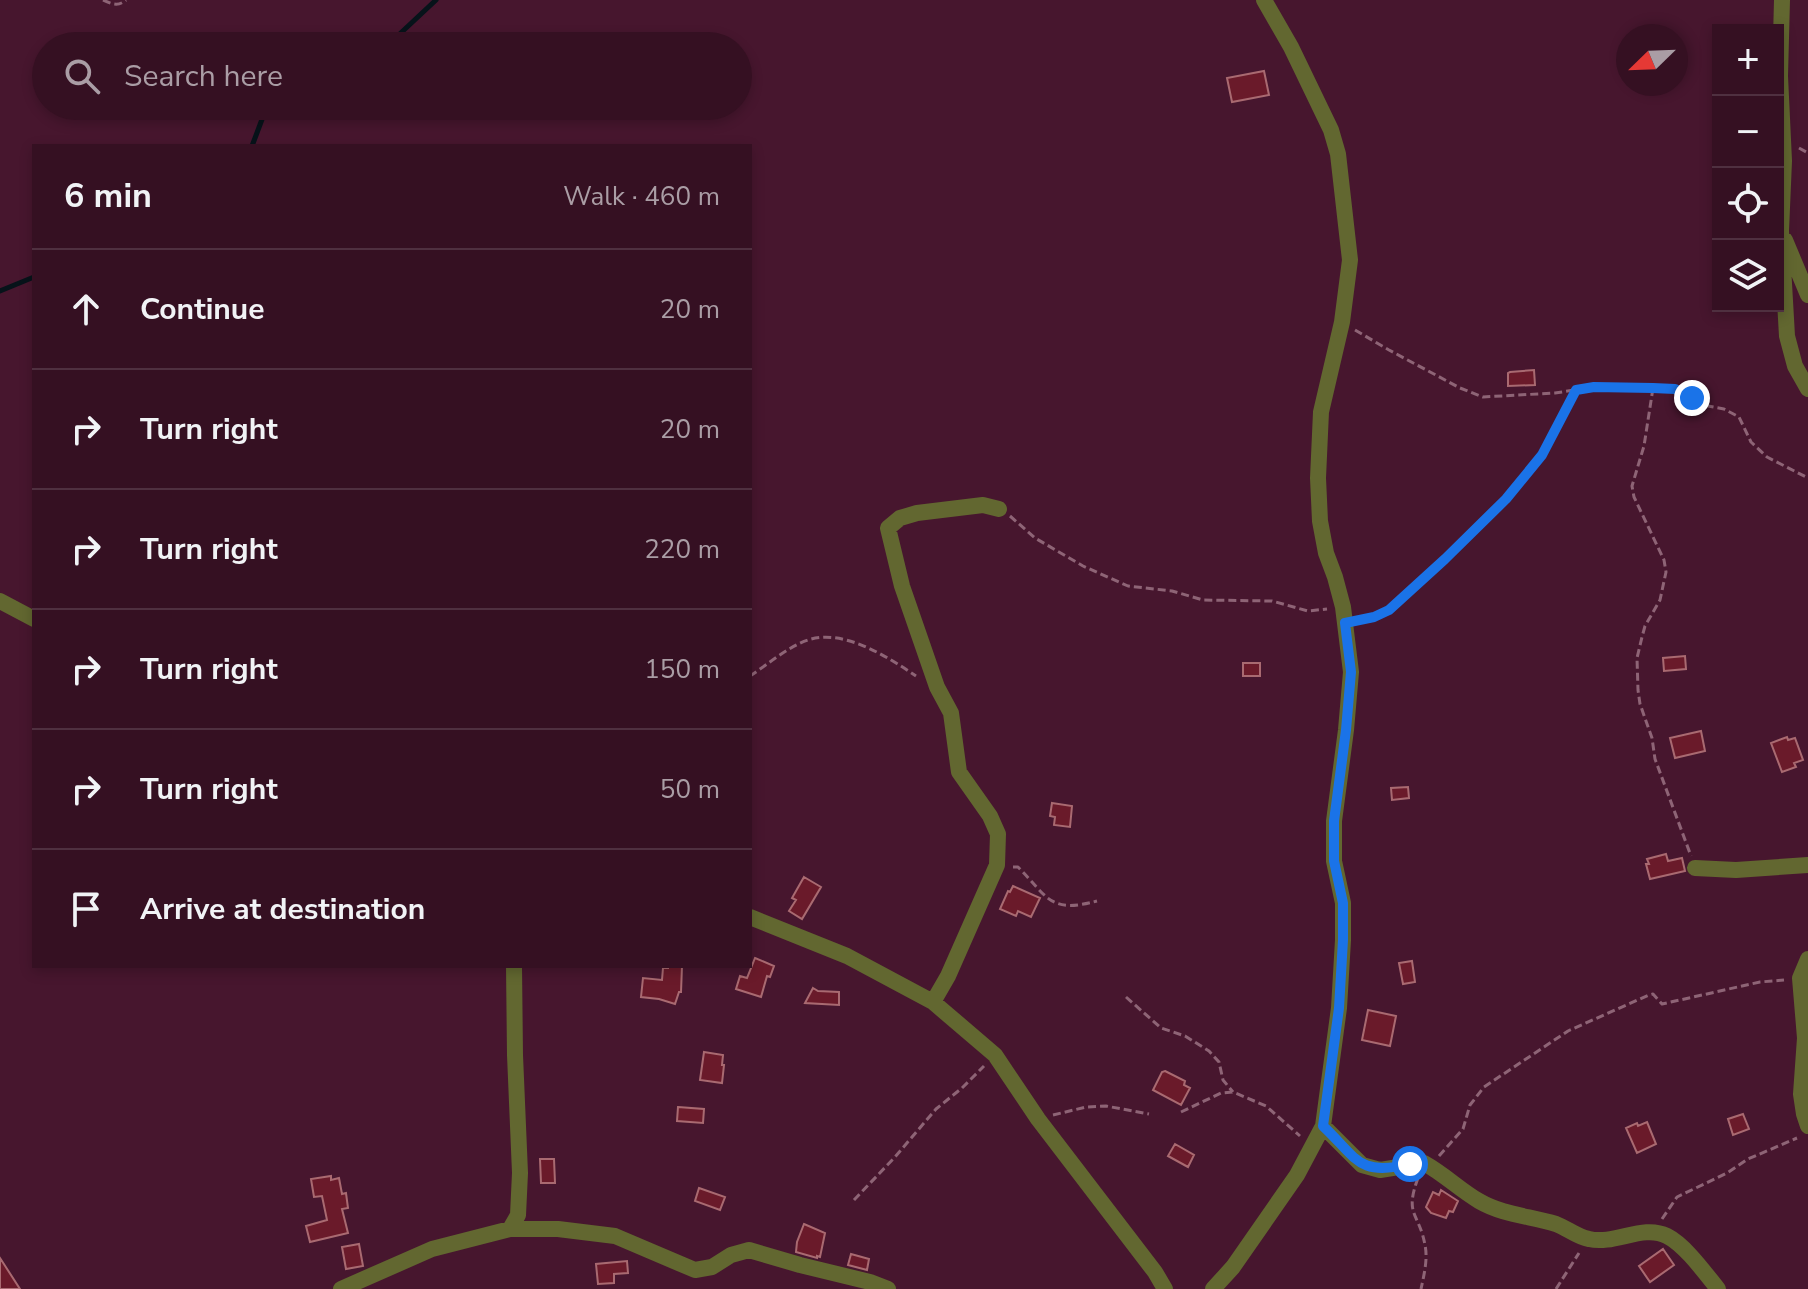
<!DOCTYPE html>
<meta charset="utf-8">
<style>
body{margin:0;font-family:"Nunito Sans",sans-serif;background:#401e2f;color:#f1f3f6}
.controls{position:absolute;right:24px;top:24px;display:grid;overflow:hidden;border-radius:0px;box-shadow:0 4px 12px #0003}
.controls button{width:72px;height:72px;display:grid;place-items:center;padding:0;border:0;border-bottom:2px solid #4f3040;background:#351022;color:#f1f3f6;font:40px sans-serif}
.compass{position:absolute;left:1616px;top:24px;width:72px;height:72px;border-radius:50%;background:#351022;box-shadow:0 4px 12px #0003;rotate:247deg}
.stop{position:absolute;width:24px;height:24px;margin:-18px;border:6px solid #1a73e8;border-radius:50%;background:#fff}
.stop.end{background:#1a73e8;border-color:#fff;box-shadow:0 2px 8px #0008}
.list{margin:0;padding:0;list-style:none}
h2{display:flex;justify-content:space-between;align-items:center;height:104px;margin:0;padding:0 32px;font-size:34px}
h2 small{font-size:26px;font-weight:400;color:#aa9da5}
.list li{display:grid;grid-template-columns:52px 1fr auto;gap:24px;align-items:center;box-sizing:border-box;height:120px;padding:0 32px;border-top:2px solid #4f3040}
.list b{display:block;font-size:30px;white-space:nowrap}
.list em{font-size:26px;font-style:normal;color:#aa9da5}
.icon{flex:none;width:44px;height:44px;fill:none;stroke:currentColor;stroke-width:2;stroke-linecap:round;stroke-linejoin:round}
.map{position:relative;flex:none;width:1808px;height:1289px;overflow:hidden}
.search{position:absolute;background:#351022;box-shadow:0 4px 12px #0003;left:32px;top:32px;width:720px;height:88px;display:flex;align-items:center;gap:20px;box-sizing:border-box;padding:0 28px;border-radius:44px;color:#aa9da5;font-size:30px}
.panel{position:absolute;background:#351022;box-shadow:0 4px 12px #0003;left:32px;top:144px;width:720px;height:824px;border-radius:0px}
.map>svg:first-child{display:block}
</style>
<div class="map">
<svg width="1808" height="1289" viewBox="0 0 1808 1289">
<rect width="100%" height="100%" fill="#47162e"/>
<g fill="none" stroke-linecap="round" stroke-linejoin="round">
<!-- stream -->
<path stroke="#07131a" stroke-width="5" d="M380,46l9,-2 47,-44
M252,146l15,-40
M0,291l34,-14"/>
</g>
<!-- building -->
<path fill="#6a1a2a" stroke="#a96a71" stroke-width="2" d="M1264,71l5,24 -37,7 -5,-24z
M1534,370l1,15 -27,1v-13l2,-1z
M1685,656l1,13 -22,2 -1,-13z
M1243,663h17v13h-17z
M1701,731l4,20 -30,7 -5,-20z
M1787,737l1,3 7,-2 8,22 -9,3 2,4 -14,5 -11,-29z
M1408,787l1,11 -17,2 -1,-12z
M1052,803l20,3 -2,21 -16,-2 1,-8 -5,-1z
M1666,854l2,7 14,-3 3,13 -35,8 -4,-15h3l-2,-5z
M804,877l17,10 -19,32 -13,-8 7,-11 -4,-2z
M1013,886l27,12 -9,19 -13,-6 -2,5 -16,-7 8,-18 2,1z
M755,958l19,8 -4,11 -3,-1 -6,21 -25,-8 4,-13 7,2z
M1412,961l3,21 -12,2 -4,-21z
M668,966h14l-1,26h-2l-4,12 -16,-5 -18,-2 2,-19 19,2 1,-12h5z
M813,988l5,3 21,1v13l-34,-2z
M1368,1010l28,6 -6,30 -28,-6z
M704,1052l19,3 -1,10h2l-2,18 -22,-3z
M1165,1071l20,10 -1,4 6,3 -9,17 -28,-15 9,-18z
M678,1107l26,2 -1,14 -26,-2z
M1743,1114l6,15 -16,6 -5,-16z
M1647,1122l9,22 -19,9 -11,-25 11,-5 1,3z
M1175,1144l19,11 -6,12 -20,-11z
M540,1159h14l1,24h-14z
M331,1176v4l8,-2 3,16 4,-1 2,15 -6,1 6,24 -38,9 -4,-16 21,-6 -5,-24 -8,1 -3,-18z
M699,1188l26,9 -5,13 -25,-9z
M1441,1190l17,11 -5,11 -4,-1 -3,7 -15,-5 -5,-6 7,-15 6,3z
M804,1224l21,9 -5,24 -3,-1v2l-21,-6 1,-10z
M359,1244l4,22 -17,3 -4,-22z
M1663,1249l11,16 -24,17 -11,-16z
M851,1254l18,5 -2,11 -19,-5z
M0,1258l20,31h-20z
M627,1261l1,12 -14,1v9l-16,1 -2,-20z"/>
<g fill="none" stroke-linecap="round" stroke-linejoin="round">
<!-- path -->
<path stroke="#8e6476" stroke-width="3" stroke-dasharray="8 4" stroke-linecap="butt" d="M103,0c9,4 15,7 23,0
M1799,148l9,5
M1355,330l34,20 71,38 23,9 72,-4 39,-6 81,2 33,17 16,3 15,8 12,25 16,15 41,21
M1653,388l-9,58 -12,40 2,11 30,63 2,12 -6,28 -15,26 -3,11 -5,21 1,32 2,14 12,34 3,21 36,97
M1010,516l25,22 48,28 45,20 44,5 31,9 69,1 36,10 19,-2
M1358,620l25,-6 15,-12 47,-43 61,-60 36,-44 34,-65
M750,676c17,-11 39,-30 58,-36 35,-12 80,17 108,36
M1013,867h5c30,30 31,47 79,34
M1126,997l35,31 24,8 24,15 10,11 4,18 10,12
M1181,1112l40,-19 12,-1 33,14 34,30
M1053,1115l33,-8 20,-1 43,8
M1439,1156l24,-27 7,-24 14,-18 84,-56 81,-36 4,-1 9,10 98,-22 24,-2
M1418,1178c-14,38 1,34 7,67 3,14 -1,30 -4,44
M854,1200l41,-43 41,-48 26,-21 22,-22
M1662,1219l15,-22 50,-24 21,-14 49,-21
M1556,1289l23,-36"/>
<!-- minor -->
<path stroke="#626730" stroke-width="16" d="M1782,0l-2,76 4,85 -3,70 6,105 8,30 13,23
M1785,240l23,55
M0,601l34,18
M1695,868l41,2 72,-5
M750,917l97,39 86,46 62,53 43,64 117,153 10,17
M1808,959l-8,19 5,60 -4,56 3,20 4,12
M933,1002l15,-26 49,-111 1,-31 -8,-18 -31,-44 -8,-59 -14,-26 -35,-101 -14,-58 12,-10 17,-5 66,-8 16,4
M1323,1126l39,39 18,5 44,-7c20,11 36,27 55,38 24,14 51,15 77,23 11,4 21,13 33,15 26,6 54,-15 78,-3 18,9 38,37 51,53
M510,1229l8,-14 2,-42 -5,-118 -1,-89
M341,1289l91,-40 78,-20h48l57,7 80,34 17,-3 19,-12 18,-5 51,15 70,17 18,7
M1213,1289l20,-22 64,-92 26,-49 16,-118 4,-68v-37l-9,-42v-40l12,-91 5,-58 -8,-65 -8,-30 -9,-24 -6,-32 -2,-43 3,-66 21,-90 8,-62 -12,-106 -7,-24 -40,-83 -27,-47"/>
</g>
<g fill="none" stroke-linecap="round" stroke-linejoin="round">
<!-- route -->
<path stroke="#1a73e8" stroke-width="10" d="M1410,1164c-52,13 -53,-6 -87,-38l16,-118 4,-68v-37l-9,-42v-40l12,-91 5,-58 -6,-49 29,-6 15,-7 56,-51 61,-60 36,-44 34,-65 18,-3 59,1 22,1 17,9"/>
</g>
</svg>
<div class="controls">
<button>+</button>
<button>−</button>
<button><svg class="icon" aria-label="locate" viewBox="0 0 24 24"><circle cx="12" cy="12" r="6"/><path d="M12 2v4M12 18v4M2 12h4M18 12h4"/></svg></button>
<button><svg class="icon" aria-label="layers" viewBox="0 0 24 24"><path d="M12 4l9 5-9 5-9-5zM3 14l9 5 9-5"/></svg></button>
</div>
<svg class="compass" viewBox="-18 -18 36 36"><path d="M0-13l5 13h-10z" fill="#e53935"/><path d="M0 13l5-13h-10z" fill="#aa9da5"/></svg>
<div class="stop" style="left:1410px;top:1164px"></div>
<div class="stop end" style="left:1692px;top:398px"></div>
<div class="search"><svg class="icon" aria-label="search" viewBox="0 0 24 24"><circle cx="10" cy="10" r="6"/><path d="M15 15l6 6"/></svg>Search here</div>
<section class="panel">
<h2>6 min<small>Walk · 460 m</small></h2>
<ul class="list">
<li><svg class="icon" aria-label="ahead" viewBox="0 0 24 24"><path d="M12 20V5M6 11l6-6 6 6"/></svg><div><b>Continue</b></div><em>20 m</em></li>
<li><svg class="icon" aria-label="right" viewBox="0 0 24 24"><path d="M7 20v-9h11M14 6l5 5-5 5"/></svg><div><b>Turn right</b></div><em>20 m</em></li>
<li><svg class="icon" aria-label="right" viewBox="0 0 24 24"><path d="M7 20v-9h11M14 6l5 5-5 5"/></svg><div><b>Turn right</b></div><em>220 m</em></li>
<li><svg class="icon" aria-label="right" viewBox="0 0 24 24"><path d="M7 20v-9h11M14 6l5 5-5 5"/></svg><div><b>Turn right</b></div><em>150 m</em></li>
<li><svg class="icon" aria-label="right" viewBox="0 0 24 24"><path d="M7 20v-9h11M14 6l5 5-5 5"/></svg><div><b>Turn right</b></div><em>50 m</em></li>
<li><svg class="icon" aria-label="arrive" viewBox="0 0 24 24"><path d="M6 21V4h12l-3 4 3 4H6"/></svg><div><b>Arrive at destination</b></div></li>
</ul>
</section>
</div>
